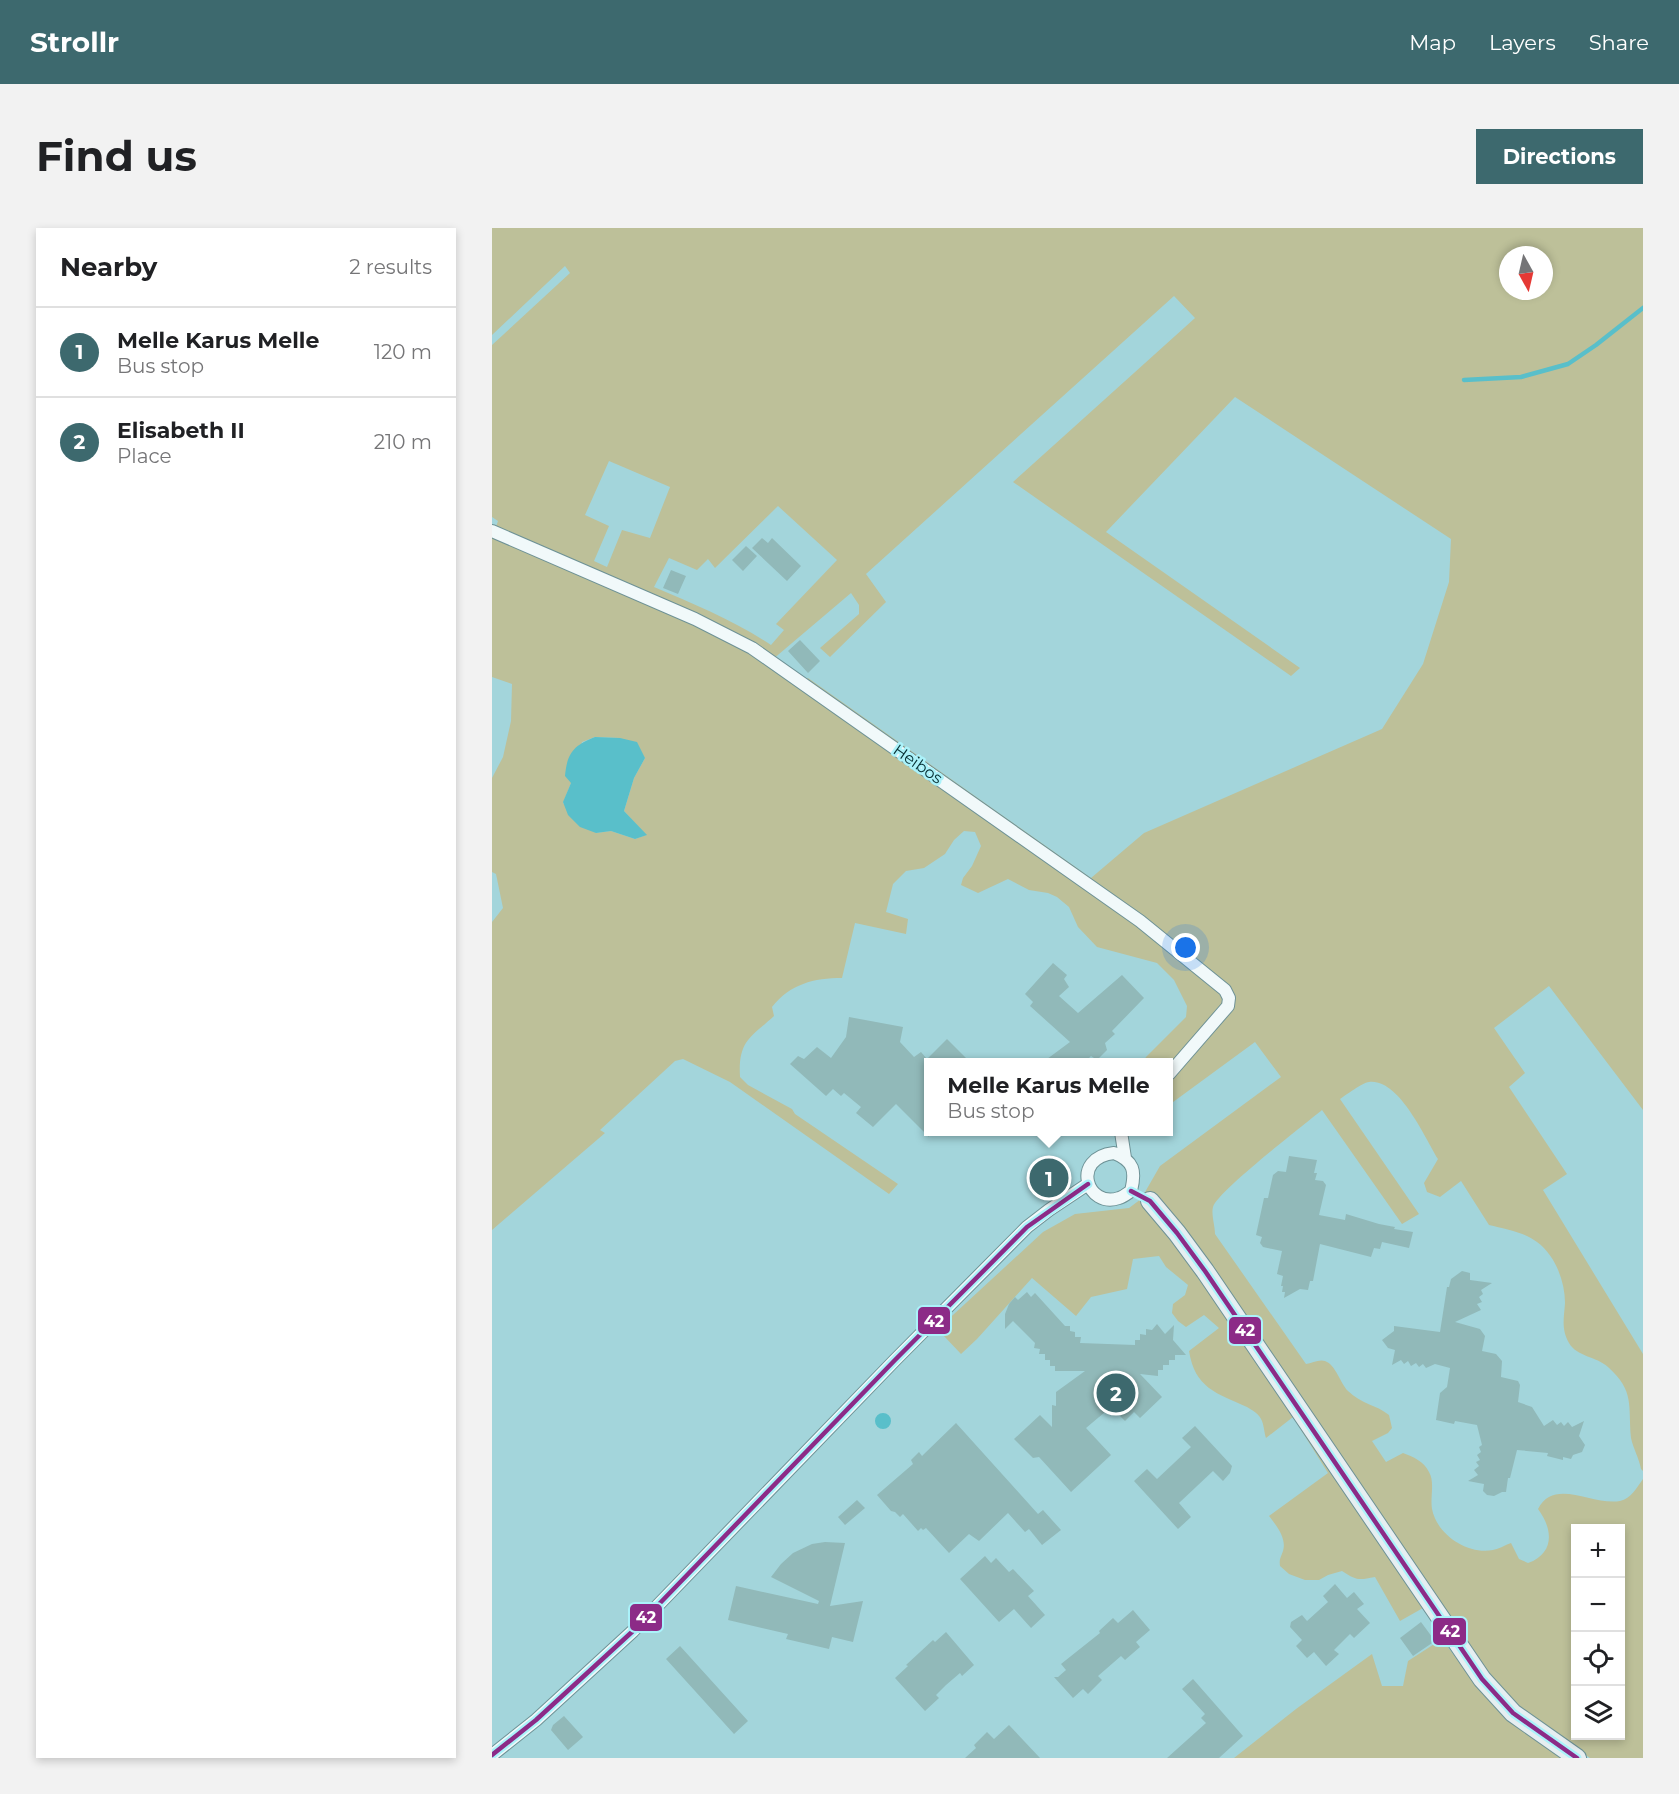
<!DOCTYPE html>
<meta charset="utf-8">
<style>
body{margin:0;font-family:Montserrat,sans-serif;background:#f2f2f2;color:#202124}
.controls{position:absolute;right:18px;bottom:18px;display:grid;overflow:hidden;border-radius:0px;box-shadow:0 3px 9px #0003}
.controls button{width:54px;height:54px;display:grid;place-items:center;padding:0;border:0;border-bottom:2px solid #e0e0e0;background:#fff;color:#202124;font:30px sans-serif}
.compass{position:absolute;left:1007px;top:18px;width:54px;height:54px;border-radius:50%;background:#fff;box-shadow:0 3px 9px #0003;rotate:172deg}
.you{position:absolute;left:694px;top:720px;width:21px;height:21px;margin:-15px;border:4px solid #fff;border-radius:50%;background:#1a73e8;box-shadow:0 0 0 9px #1a73e833}
.badge{display:grid;place-items:center;width:39px;height:39px;border-radius:50%;background:#3d696e;color:#fff;font-size:20px;font-weight:700}
.pin{position:absolute;translate:-50% -50%;border:3px solid #fff;box-shadow:0 2px 6px #0006}
.popup{position:absolute;left:432px;top:830px;width:249px;height:78px;box-sizing:border-box;display:grid;place-content:center;border-radius:0px;background:#fff;filter:drop-shadow(0 2px 4px #0005);font-size:20px;white-space:nowrap;color:#757577}
.popup b{font-size:22px;color:#202124}
.popup::after{content:'';position:absolute;left:50%;top:100%;margin-left:-12px;border:12px solid transparent;border-top-color:#fff}
.list{margin:0;padding:0;list-style:none}
h2{display:flex;justify-content:space-between;align-items:center;height:78px;margin:0;padding:0 24px;font-size:26px}
h2 small{font-size:20px;font-weight:400;color:#757577}
.list li{display:grid;grid-template-columns:39px 1fr auto;gap:18px;align-items:center;box-sizing:border-box;height:90px;padding:0 24px;border-top:2px solid #e0e0e0}
.list b{display:block;font-size:22px;white-space:nowrap}
.list p{margin:0;font-size:20px;white-space:nowrap;color:#757577}
.list em{font-size:20px;font-style:normal;color:#757577}
.icon{flex:none;width:33px;height:33px;fill:none;stroke:currentColor;stroke-width:2;stroke-linecap:round;stroke-linejoin:round}
.map{position:relative;flex:none;width:1151px;height:1530px;overflow:hidden;border-radius:0px}
header{display:flex;align-items:center;gap:36px;box-sizing:border-box;height:84px;padding:0 30px;background:#3d696e;color:#fff}
header strong{font-size:28px}
nav{display:flex;gap:33px;margin-inline-start:auto;font-size:21px}
.intro{display:flex;align-items:center;justify-content:space-between;box-sizing:border-box;height:144px;padding:0 36px}
h1{margin:0;font-size:42px}
.button{padding:15px 27px;border-radius:0px;background:#3d696e;color:#fff;font-size:21px;font-weight:700}
main{display:flex;gap:36px;padding:0 36px}
aside{flex:1;background:#fff;border-radius:0px;box-shadow:0 3px 9px #0003}
.map>svg:first-child{display:block}
</style>
<header>
<strong>Strollr</strong>
<nav><a>Map</a><a>Layers</a><a>Share</a></nav>
</header>
<div class="intro"><h1>Find us</h1><a class="button">Directions</a></div>
<main>
<aside>
<h2>Nearby<small>2 results</small></h2>
<ul class="list">
<li><span class="badge">1</span><div><b>Melle Karus Melle</b><p>Bus stop</p></div><em>120 m</em></li>
<li><span class="badge">2</span><div><b>Elisabeth II</b><p>Place</p></div><em>210 m</em></li>
</ul>
</aside>
<div class="map">
<svg width="1151" height="1530" viewBox="0 0 1151 1530">
<rect width="100%" height="100%" fill="#a3d5db"/>
<!-- green -->
<path fill="#bdc099" fill-rule="evenodd" d="M0,0h1151v882l-94,-124 -55,42 31,45 -16,14 58,87 -24,16 100,164v117l-2,-2c-2,-11 -8,-21 -10,-31 -3,-32 4,-47 -23,-71 -12,-11 -31,-10 -39,-24 -8,-14 -5,-25 -4,-40 0,-22 -10,-48 -28,-61 -13,-10 -32,-13 -48,-17l-28,-44 -21,16 -13,-5 -3,-9 14,-24c-13,-21 -39,-81 -69,-77 -7,1 -23,13 -29,17l79,115 -17,10 -80,-114c-18,15 -104,81 -109,97 -2,7 2,19 2,27l91,130c6,-1 13,-5 19,-3 11,4 15,22 23,30 13,13 29,14 41,24l3,13 -4,5 -16,8 14,21 17,-9c10,4 21,8 26,19 6,10 1,25 3,37 5,26 36,46 61,41 6,-1 12,-5 18,-7l8,16 9,4c27,-10 25,-34 10,-54 16,-32 55,-3 82,-8 11,-2 17,-14 23,-22v279h-53l-66,-46 -101,-104 -23,13 -25,-44c-16,3 -18,4 -33,-6l-14,4 -9,5h-14l-16,-6 -9,-8c-1,-7 1,-9 3,-15 4,-13 -7,-26 -14,-35l59,-43 -35,-56 -27,21c-2,-6 -2,-14 -5,-19 -2,-5 -9,-9 -14,-12 -31,-14 -52,-19 -58,-56l30,-23 -15,-13 -18,12 -8,-6 -6,-8 1,-9 12,-9 3,-10 -22,-18 -7,-11 -26,3 -6,30 -36,8 -15,19 -44,-38 -55,61 -16,15 -18,-19 -2,-9 102,-94 32,-18 54,-6 12,-9 19,-33 121,-89 -26,-35 -86,63v-43h-26l3,-5 40,-40 1,-11 -13,-26 -17,-17 -60,-16 -19,-20 -9,-20 -12,-10 -9,-4 -19,-3 -21,-11 -30,14 -17,-8 2,-7 9,-12 9,-20 -6,-14 -11,-1 -10,9 -9,14 -21,14 -18,3 -13,13 -7,28 22,7 -2,15 -51,-11 -13,55c-28,0 -52,6 -70,29l2,9c-24,22 -36,25 -34,61l8,8 44,24 3,5 103,70 -9,10 -159,-112 -47,-23 -8,2 -75,69 5,3 -113,97v-308l11,-14 -7,-34 -4,-2v-94l11,-21 8,-36 1,-37 -20,-7v-139l6,-17 -6,-4v-172l78,-72 -5,-7 -73,69zM1016,27h36v36h-36zM682,68l21,22 -182,164 278,194 9,-8 -194,-136 129,-135 216,142 -2,43 -26,82 -41,65 -238,104 -53,45 -283,-200 -5,4 -31,-22 79,-67 8,12v9l-39,34 10,9 56,-55 -20,-28zM117,233l61,26 -20,51 -28,-8 -15,37 -13,-6 15,-35 -24,-11zM286,278l59,54 -61,64 8,6 -13,15c-36,-24 -77,-41 -117,-58l15,-29 28,12 11,-11 7,9zM103,509l25,1 25,20 -11,20 -10,33 22,24 -11,4 -24,-8 -15,2 -33,-30 8,-20 11,-41zM1084,1300h44v208h-44z
M950,1411l31,42 90,77h-329l62,-49 76,-55 10,32h21l5,-25z"/>
<!-- water -->
<path fill="#59bfca" d="M103,509l25,1 17,4 8,16 -11,20 -10,33 23,24 -12,4 -24,-8 -15,2 -16,-6 -12,-12 -5,-13 8,-19 -6,-7c2,-23 9,-31 30,-39z
M383 1193a8 8 0 1 1 16 0a8 8 0 1 1-16 0Z"/>
<g fill="none" stroke-linecap="round" stroke-linejoin="round">
<!-- stream -->
<path stroke="#59bfca" stroke-width="4.5" d="M972,152l57,-3 47,-13 28,-19 47,-37"/>
</g>
<!-- building -->
<path fill="#91b9b9" d="M270,310l6,5 4,-5 29,28 -14,15 -35,-33z
M254,318l11,10 -14,15 -11,-11z
M179,342l15,6 -8,18 -15,-6z
M308,412l20,21 -12,12 -20,-22z
M561,735l14,12 -3,4 5,8 -10,9 19,17 44,-38 22,23 -32,33 3,3 -10,9 2,7 -10,10 -6,-4 -6,6h-42l27,-20 -40,-36 3,-4 -8,-8z
M357,789l54,10 -3,15 14,15 7,-5 6,7 20,-20 23,23h-41v75l-33,-33 -23,23 -17,-14 5,-6 -17,-14 -3,3 -8,-7 -7,7 -36,-32 8,-8 6,3 13,-12 14,11 15,-21z
M797,928l28,4 -3,13h3l-2,7 8,1 3,4 -7,30 26,5 1,-6 33,10 16,3 -1,2 19,3 -4,16 -27,-6 -2,7 -6,-1 -3,9 -51,-13 -7,37h-3l-2,9 -8,-1 -16,9 1,-6h-3l1,-6h-2l2,-10 -6,-2 5,-23 -19,-4 -3,-4 2,-6 -6,-2 8,-37h4l5,-23 5,-4 8,1z
M970,1043l8,2v7l22,3 -11,7 2,4 -4,3 3,5 -5,2 4,6 -26,12 25,7 5,7 -3,15 14,3 6,7 -1,16 17,4 2,4 -2,17 14,5 12,19 9,-6 4,5 4,-3 3,4 4,-4 4,5 12,-6 -5,15 6,9 -3,7 -9,3 -2,4 -8,-2v3l-16,-4 1,-3 -31,-3 -7,28h-2l-2,14h-4l-8,4 -7,-1 -4,-4 1,-7 -16,-3 10,-6 -4,-5 5,-4 -3,-4 4,-2 -3,-5 4,-3 -2,-5 3,-2 -5,-20 -22,-4 -1,3 -18,-4 4,-27 7,-6 3,-19 -15,-4 -9,4 -3,-4 -4,3 -3,-4 -5,3 -3,-5 -4,3 -3,-4 -9,5 3,-15 -7,-2 -6,-8 12,-9v-5l46,6 7,-45h2l2,-8z
M535,1064l4,5 4,-4 30,33h5v5l5,1v5h6l-1,6 55,2v-5h5v-6l6,1v-6l6,1 5,-6 8,10 9,-9 -1,15 13,15h-11v5h-6v5h-6v5h-5v6l-18,-2 22,23 -22,21 -6,-6 -9,9 -14,-14 -25,21 25,27 -40,37 -32,-35 -6,1 -19,-19 26,-24 12,12v-22l4,1v-14l29,-21h-30v-5h-5v-6h-5v-6h-6l1,-5 -6,-1 1,-5 -22,-22 -8,8v-15l4,-10 6,-7 3,3z
M464,1195l82,91 5,-4 18,20 -19,15 -13,-16 -4,3 -17,-19 -29,28 -10,-7 -20,19 -23,-25 -3,2 -2,-2 -3,3 -15,-17 -3,3 -5,-5 -4,-1 -14,-16 36,-31 -2,-4 8,-8 3,4z
M703,1198l37,40 -2,7 -7,8 -10,-10 -34,32 12,14 -13,12 -44,-48 13,-12 10,10 34,-32 -9,-9z
M365,1272l8,8 -20,17 -7,-8z
M333,1314l20,1 -15,63 33,-5 -10,41 -21,-5 -3,12 -43,-10 2,-5 -60,-14 8,-34 82,18 1,-3 -48,-24 10,-13 12,-11 19,-9z
M493,1328l6,7 5,-5 13,14 4,-3 21,22 -6,5 17,19 -14,13 -17,-19 -15,13 -39,-43z
M843,1356l12,14 7,-6 10,12 -7,5 13,14 -16,15 -4,-4 -16,16 5,4 -13,12 -12,-14 -7,6 -11,-12 6,-6 -12,-13 1,-5 11,-7 5,6 21,-19 -5,-6z
M641,1382l17,20 -14,12 4,5 -15,13 -4,-4 -23,20 4,4 -14,14 -5,-5 -10,9 -19,-21h4l8,-7 -5,-6 39,-31 -1,-2 14,-13 5,5z
M929,1394l14,19 -22,15 -13,-18z
M454,1404l28,33 -12,11 -2,-3 -14,12 -10,10 3,3 -14,13 -30,-33 13,-12 -2,-1 27,-25 2,2z
M188,1418l68,75 -14,13 -68,-75z
M701,1451l50,57 -24,22h-52l39,-35 -5,-5 4,-4 -23,-25z
M72,1488l19,21 -15,13 -17,-20 2,-5z
M517,1497l31,33h-75l11,-10 -2,-3 13,-13 7,7z"/>
<g fill="none" stroke-linecap="round" stroke-linejoin="round">
<!-- street casing -->
<g stroke="#6e9296" stroke-width="14">
<path id="street" d="M0,303l203,88 57,29 388,273 85,69 4,8 -1,8 -59,68
M629,904l4,26
M622,925c20,8 22,18 17,38 -3,2 -8,6 -12,7 -32,11 -49,-40 -5,-45z
M0,1527l44,-35 97,-89 262,-271 132,-133 22,-17 39,-26"/>
</g>
<!-- secondary casing -->
<g stroke="#6e9296" stroke-width="20">
<path id="secondary" d="M658,973l27,32 28,38 277,408 31,34 64,45"/>
</g>
<!-- street -->
<use href="#street" stroke="#f1f9fa" stroke-width="12"/>
<!-- secondary -->
<use href="#secondary" stroke="#e6eef1" stroke-width="18"/>
<!-- bus-1 casing -->
<g stroke="#abf2fa" stroke-width="9">
<path id="bus-1" d="M639,963l19,10 27,32 28,38 277,408 31,34 64,45
M0,1527l44,-35 97,-89 262,-271 132,-133 61,-43"/>
</g>
<!-- bus-1 -->
<use href="#bus-1" stroke="#8c2b87" stroke-width="4.5"/>
</g>
<g text-anchor="middle" dominant-baseline="central" stroke-width="5" stroke-linejoin="round" paint-order="stroke">
<!-- street labels -->
<g font-size="16" fill="#062f33" stroke="#abf2fa">
<text transform="translate(426 536) rotate(35)">Heibos</text>
</g>
</g>
<g stroke="#abf2fa" stroke-width="2">
<rect x="425" y="1078" width="34" height="29" rx="6" fill="#8c2b87"/>
<rect x="736" y="1088" width="34" height="29" rx="6" fill="#8c2b87"/>
<rect x="137" y="1375" width="34" height="29" rx="6" fill="#8c2b87"/>
<rect x="940" y="1389" width="35" height="29" rx="6" fill="#8c2b87"/>
</g>
<g font-size="16" text-anchor="middle" font-weight="bold" fill="#fff">
<text x="442" y="1099">42</text>
<text x="753" y="1108">42</text>
<text x="154" y="1395">42</text>
<text x="958" y="1409">42</text>
</g>
</svg>
<div class="controls">
<button>+</button>
<button>−</button>
<button><svg class="icon" aria-label="locate" viewBox="0 0 24 24"><circle cx="12" cy="12" r="6"/><path d="M12 2v4M12 18v4M2 12h4M18 12h4"/></svg></button>
<button><svg class="icon" aria-label="layers" viewBox="0 0 24 24"><path d="M12 4l9 5-9 5-9-5zM3 14l9 5 9-5"/></svg></button>
</div>
<svg class="compass" viewBox="-18 -18 36 36"><path d="M0-13l5 13h-10z" fill="#e53935"/><path d="M0 13l5-13h-10z" fill="#757577"/></svg>
<div class="you"></div>
<div class="pin badge" style="left:557px;top:950px">1</div>
<div class="popup"><b>Melle Karus Melle</b>Bus stop</div>
<div class="pin badge" style="left:624px;top:1165px">2</div>
</div>
</main>
